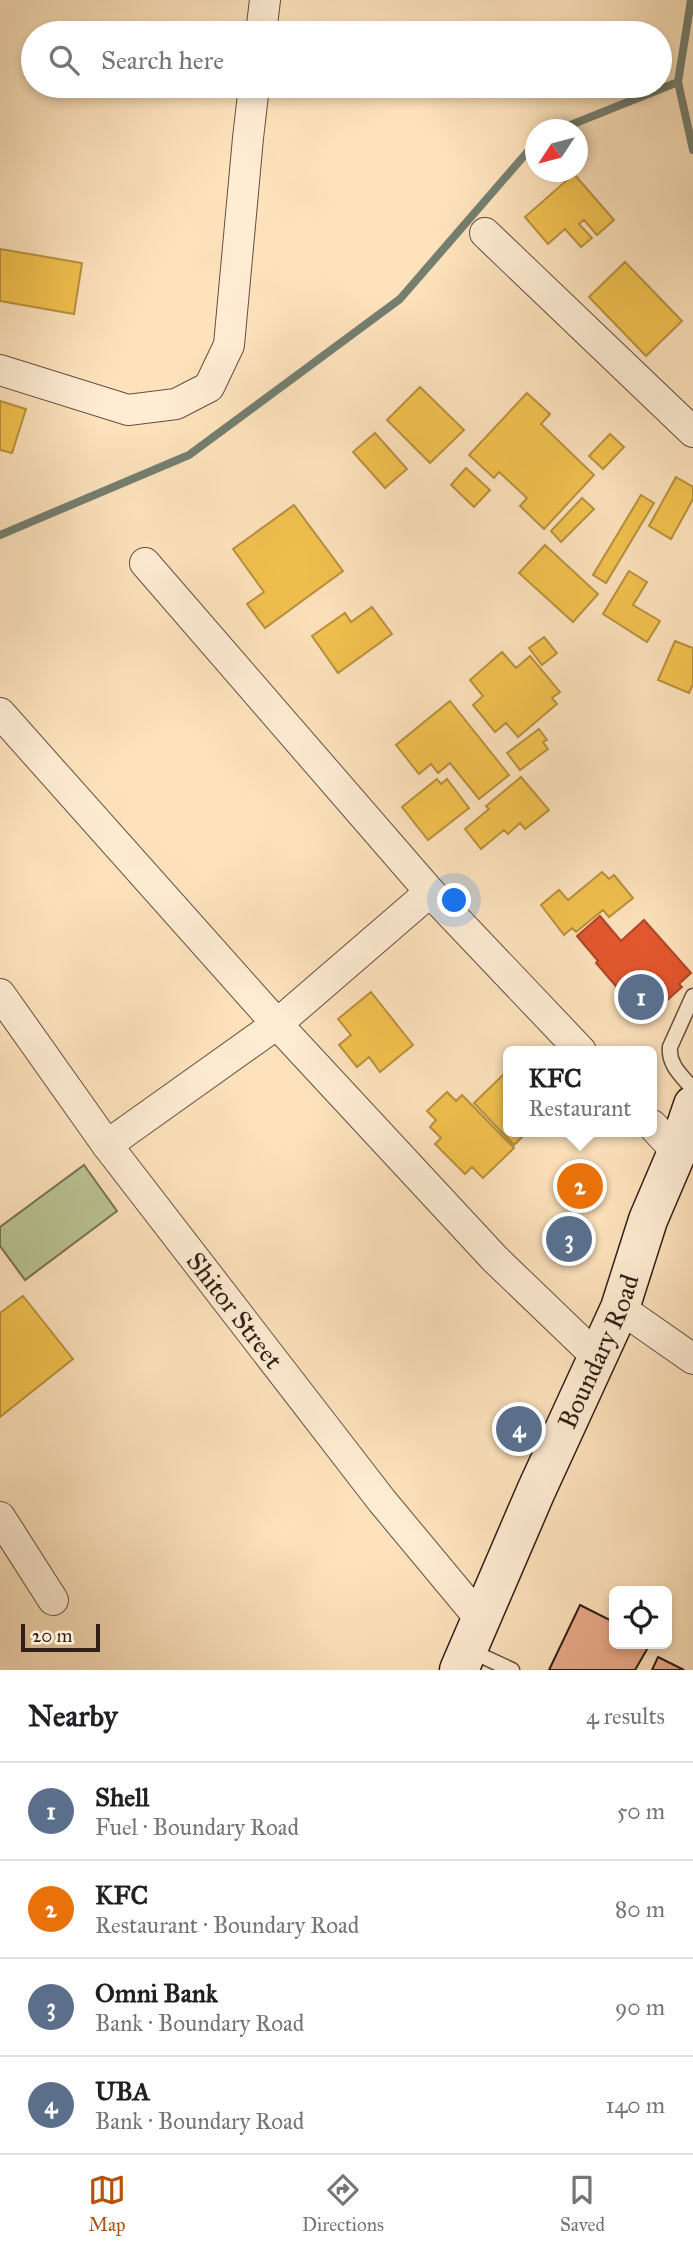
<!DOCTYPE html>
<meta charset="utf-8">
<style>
body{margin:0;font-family:"IM FELL Great Primer",serif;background:#f6f6f6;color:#202124}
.controls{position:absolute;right:21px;bottom:21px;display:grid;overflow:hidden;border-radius:10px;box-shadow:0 4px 10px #0003}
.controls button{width:63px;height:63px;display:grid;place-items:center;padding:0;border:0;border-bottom:2px solid #e0e0e0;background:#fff;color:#202124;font:35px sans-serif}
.compass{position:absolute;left:525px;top:119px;width:63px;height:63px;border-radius:50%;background:#fff;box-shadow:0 4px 10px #0003;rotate:234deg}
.scale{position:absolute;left:21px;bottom:18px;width:79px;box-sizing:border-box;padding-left:7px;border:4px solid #311e17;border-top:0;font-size:19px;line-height:24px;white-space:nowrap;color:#311e17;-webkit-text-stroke:5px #feecd3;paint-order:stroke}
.you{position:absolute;left:455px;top:901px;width:24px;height:24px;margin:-18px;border:5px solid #fff;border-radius:50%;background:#1a73e8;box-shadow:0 0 0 10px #1a73e833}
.badge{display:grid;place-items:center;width:46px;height:46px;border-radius:50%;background:#b45309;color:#fff;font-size:23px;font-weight:700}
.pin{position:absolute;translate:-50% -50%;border:4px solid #fff;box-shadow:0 2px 7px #0006}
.popup{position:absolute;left:503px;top:1046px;width:154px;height:91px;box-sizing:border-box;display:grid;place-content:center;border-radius:10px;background:#fff;filter:drop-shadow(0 2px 5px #0005);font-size:23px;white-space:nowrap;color:#757577}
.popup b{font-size:26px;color:#202124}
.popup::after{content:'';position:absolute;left:50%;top:100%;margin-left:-14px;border:14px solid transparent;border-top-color:#fff}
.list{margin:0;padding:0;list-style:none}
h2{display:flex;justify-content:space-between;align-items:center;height:91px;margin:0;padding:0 28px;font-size:30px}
h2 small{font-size:23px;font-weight:400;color:#757577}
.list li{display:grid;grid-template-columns:46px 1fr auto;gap:21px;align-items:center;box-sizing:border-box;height:98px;padding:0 28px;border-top:2px solid #e0e0e0}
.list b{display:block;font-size:26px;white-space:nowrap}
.list p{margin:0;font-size:23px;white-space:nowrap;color:#757577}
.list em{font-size:23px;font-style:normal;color:#757577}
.icon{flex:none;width:38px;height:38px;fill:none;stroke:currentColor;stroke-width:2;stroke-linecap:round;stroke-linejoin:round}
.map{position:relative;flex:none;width:693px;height:1670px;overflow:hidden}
.search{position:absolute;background:#fff;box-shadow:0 4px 10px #0003;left:21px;right:21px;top:21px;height:77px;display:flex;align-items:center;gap:18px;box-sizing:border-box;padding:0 24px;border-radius:38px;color:#757577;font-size:26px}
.sheet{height:483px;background:#fff}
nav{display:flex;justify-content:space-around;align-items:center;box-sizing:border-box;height:98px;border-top:2px solid #e0e0e0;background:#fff;font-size:19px;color:#757577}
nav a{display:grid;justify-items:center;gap:4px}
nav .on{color:#b45309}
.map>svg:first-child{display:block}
</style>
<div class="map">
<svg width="693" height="1670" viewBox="0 0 693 1670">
<rect width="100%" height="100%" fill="#fde2bc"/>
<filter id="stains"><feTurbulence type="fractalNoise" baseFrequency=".00286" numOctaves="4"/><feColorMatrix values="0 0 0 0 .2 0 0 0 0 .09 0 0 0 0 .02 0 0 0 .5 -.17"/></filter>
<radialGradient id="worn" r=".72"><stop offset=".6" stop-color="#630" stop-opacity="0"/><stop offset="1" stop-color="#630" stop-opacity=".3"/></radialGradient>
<!-- green -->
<path fill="#bac494" stroke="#767156" stroke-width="2" d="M84,1165l33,46 -92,69 -25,-34v-19z"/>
<!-- homes -->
<path fill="#f2c14e" stroke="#b8903e" stroke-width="2" d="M574,174l40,46 -17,15 -13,-15 -5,4 13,14 -11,9 -16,-18 -17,15 -23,-27z
M0,249l82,14 -8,51 -74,-13z
M625,262l57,59 -36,35 -57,-59z
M420,387l44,43 -34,33 -43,-43z
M527,393l23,21 -9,10 53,51 -50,54 -24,-23 7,-8 -28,-26 -5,6 -25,-23z
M0,401l26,8 -14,44 -12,-3z
M375,433l32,36 -22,19 -32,-36z
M610,434l14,13 -21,22 -14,-13z
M466,468l24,22 -16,17 -23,-22z
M676,477l17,10v12l-22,40 -22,-13z
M641,495l13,8 -48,80 -13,-8z
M582,498l12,11 -33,33 -10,-11z
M294,505l49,66 -78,57 -18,-24 17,-12 -31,-43z
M545,545l53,49 -25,28 -54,-49z
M629,571l18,11 -14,23 27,16 -13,21 -44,-28z
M372,607l20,27 -54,39 -26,-37 33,-23 6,9z
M544,637l13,16 -15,12 -13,-17z
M675,641l18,7v36l-4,9 -31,-13z
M502,652l14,16 14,-12 30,36 -8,6 5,6 -39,33 -12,-14 -11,9 -22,-27 10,-9 -13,-16z
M450,701l59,74 -30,24 -29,-36 -12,10 -7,-9 -12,10 -23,-29z
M539,729l8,11 -4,2 5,7 -28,21 -13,-17z
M521,777l28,33 -24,19 -5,-6 -12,11 -4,-4 -23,19 -16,-20 24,-20 -3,-3z
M437,779l4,5 6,-5 22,29 -41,32 -26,-33z
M602,872l7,7 5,-4 19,23 -24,19 -6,-7 -27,22 -4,-4 -8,7 -23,-30 18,-15 9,10z
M371,992l42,53 -33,27 -11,-15 -12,10 -18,-22 12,-10 -13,-16z
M508,1070v62h19l-13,13 -40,-42z
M447,1092l9,9 6,-6 52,53 -31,30 -11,-11 -7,7 -30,-30 6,-6 -11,-11 6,-7 -9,-9z
M23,1296l50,63 -73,58v-104z"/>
<!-- shops -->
<path fill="#e4572e" stroke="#ae4627" stroke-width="2" d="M600,916l21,25 23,-21 47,53 -12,11 3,3 -37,33 -49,-57 2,-2 -21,-25z"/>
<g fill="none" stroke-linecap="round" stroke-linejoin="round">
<!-- stream -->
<path stroke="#747f70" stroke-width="8" d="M691,0l-13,82 15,68
M558,130l120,-48
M0,535l189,-80 211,-156 136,-157"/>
</g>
<!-- building -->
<path fill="#ebac8c" stroke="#311e17" stroke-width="2" d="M580,1605l34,17v22h36l-15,26h-86z
M658,1657l26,13h-32z"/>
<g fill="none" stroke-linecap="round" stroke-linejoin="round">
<!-- service casing -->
<g stroke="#644f40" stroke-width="17">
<path id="service" d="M693,996l-23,51c-2,18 12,29 23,42
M469,1650l43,20"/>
</g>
<!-- minor casing -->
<g stroke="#644f40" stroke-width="32">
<g id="minor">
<path d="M261,33l4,-33"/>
<path d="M485,233l208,199"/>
<path d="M0,370l128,40 48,-6 33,-17 20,-42 19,-207 6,-52"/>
<path d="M145,563l285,329 151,159"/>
<path d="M0,713l277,311 218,235 103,99"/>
<path id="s1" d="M0,994l107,151 275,356 99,119"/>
<path d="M652,1125l25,27"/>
<path d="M107,1145l170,-121 153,-132"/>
<path d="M620,1308l73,51"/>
<path d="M0,1517l53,83"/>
</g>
</g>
<!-- secondary casing -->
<g stroke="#311e17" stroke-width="41">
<g id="secondary">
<path id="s2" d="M459,1670l77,-179 84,-183 28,-88 29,-68 16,-47"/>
</g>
</g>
<!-- service -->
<use href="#service" stroke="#feecd3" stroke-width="14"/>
<!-- minor -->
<use href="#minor" stroke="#feecd3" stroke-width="30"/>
<!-- secondary -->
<use href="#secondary" stroke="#feecd3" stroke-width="38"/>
</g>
<g text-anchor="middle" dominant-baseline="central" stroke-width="7" stroke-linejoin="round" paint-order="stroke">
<!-- street labels -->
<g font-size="26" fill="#311e17" stroke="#feecd3">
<text stroke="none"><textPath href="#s1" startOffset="394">Shitor Street</textPath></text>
<text stroke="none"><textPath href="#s2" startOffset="348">Boundary Road</textPath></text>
</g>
</g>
<rect width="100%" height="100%" filter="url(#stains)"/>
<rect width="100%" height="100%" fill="url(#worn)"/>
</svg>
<div class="controls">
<button><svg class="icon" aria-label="locate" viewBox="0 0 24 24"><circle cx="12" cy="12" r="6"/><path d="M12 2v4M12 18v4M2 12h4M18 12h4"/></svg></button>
</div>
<svg class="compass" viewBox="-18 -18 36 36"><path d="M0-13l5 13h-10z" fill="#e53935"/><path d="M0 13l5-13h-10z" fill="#757577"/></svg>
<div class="scale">20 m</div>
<div class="you"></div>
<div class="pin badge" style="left:641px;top:997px;background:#5c6f8a">1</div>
<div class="pin badge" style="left:580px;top:1186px;background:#e8710a">2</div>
<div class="popup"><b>KFC</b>Restaurant</div>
<div class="pin badge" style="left:569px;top:1239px;background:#5c6f8a">3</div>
<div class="pin badge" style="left:519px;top:1429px;background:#5c6f8a">4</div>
<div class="search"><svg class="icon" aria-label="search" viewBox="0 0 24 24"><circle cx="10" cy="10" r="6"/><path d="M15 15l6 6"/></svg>Search here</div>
</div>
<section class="sheet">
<h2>Nearby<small>4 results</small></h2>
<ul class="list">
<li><span class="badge" style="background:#5c6f8a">1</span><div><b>Shell</b><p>Fuel · Boundary Road</p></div><em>50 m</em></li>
<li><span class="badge" style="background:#e8710a">2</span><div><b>KFC</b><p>Restaurant · Boundary Road</p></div><em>80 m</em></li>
<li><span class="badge" style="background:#5c6f8a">3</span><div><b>Omni Bank</b><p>Bank · Boundary Road</p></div><em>90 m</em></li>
<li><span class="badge" style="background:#5c6f8a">4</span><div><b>UBA</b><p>Bank · Boundary Road</p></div><em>140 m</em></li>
</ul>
</section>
<nav>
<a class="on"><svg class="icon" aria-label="map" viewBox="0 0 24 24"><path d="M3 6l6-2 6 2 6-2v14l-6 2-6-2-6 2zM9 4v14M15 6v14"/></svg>Map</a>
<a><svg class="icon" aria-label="directions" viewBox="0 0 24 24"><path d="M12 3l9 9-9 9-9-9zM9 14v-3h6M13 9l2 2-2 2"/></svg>Directions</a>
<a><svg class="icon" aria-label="saved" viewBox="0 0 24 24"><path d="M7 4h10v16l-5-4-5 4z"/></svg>Saved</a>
</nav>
